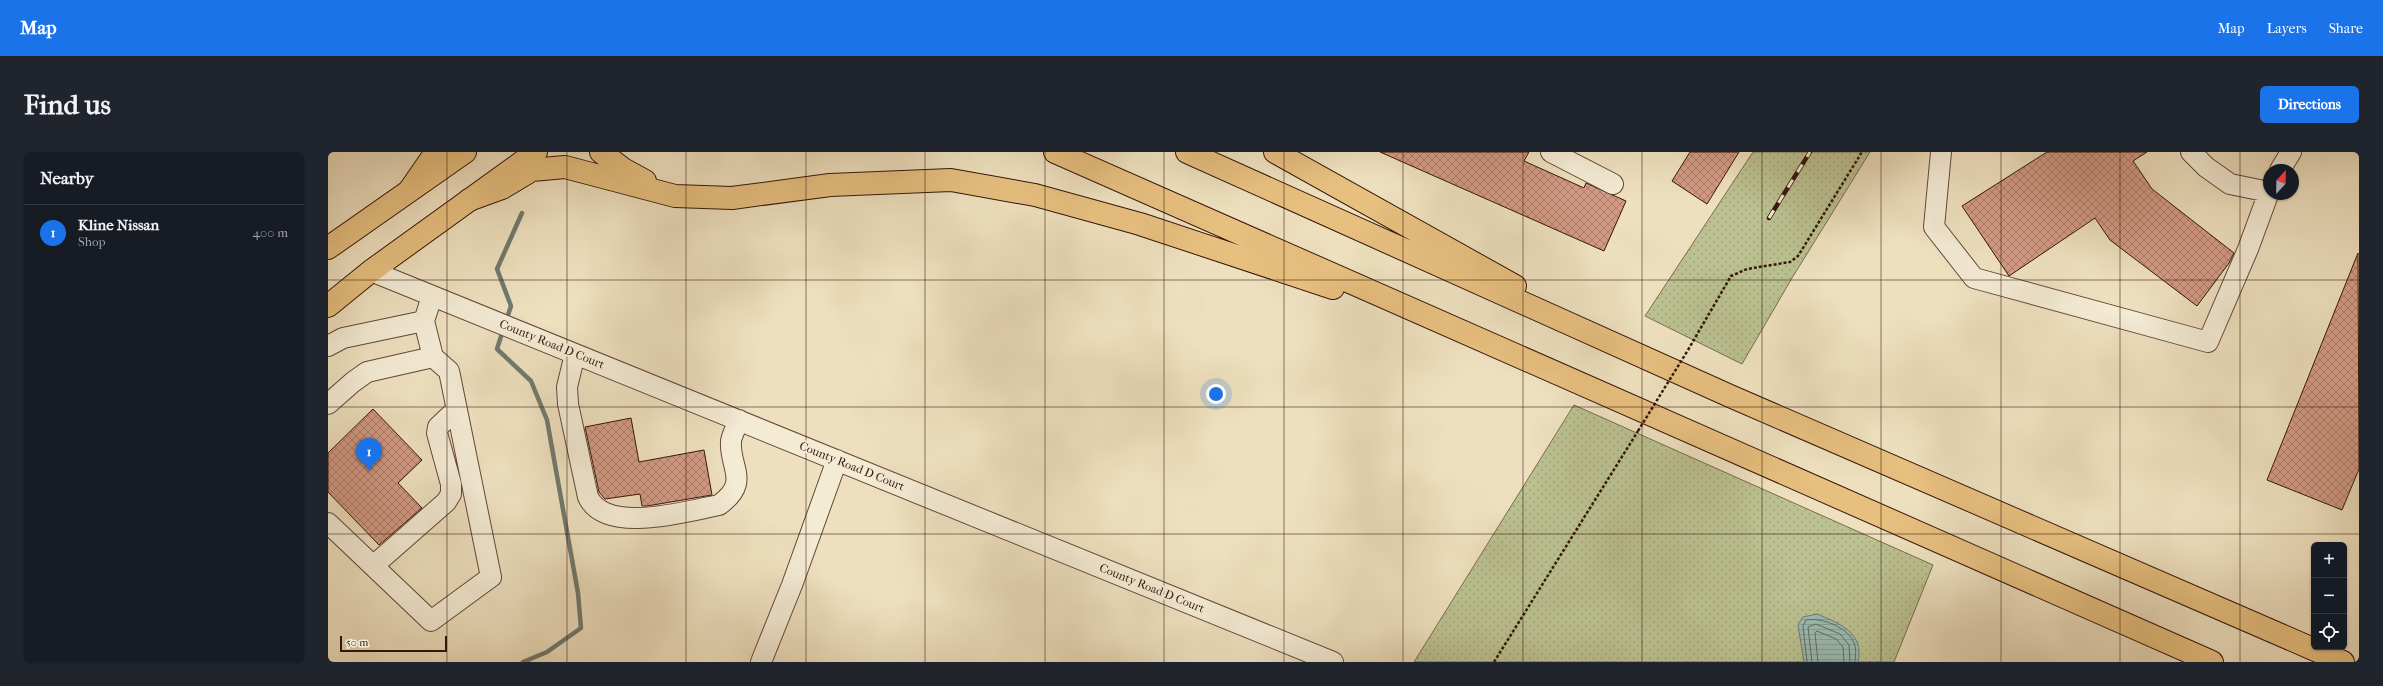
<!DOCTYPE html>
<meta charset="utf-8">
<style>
body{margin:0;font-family:"IM FELL French Canon",serif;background:#20242c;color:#f1f3f6}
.controls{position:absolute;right:12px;bottom:12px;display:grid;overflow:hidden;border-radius:6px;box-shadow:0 1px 3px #0004}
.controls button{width:36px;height:36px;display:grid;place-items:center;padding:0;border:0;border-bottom:1px solid #363941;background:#171b24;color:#f1f3f6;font:20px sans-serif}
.compass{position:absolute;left:1935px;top:12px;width:36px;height:36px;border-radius:50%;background:#171b24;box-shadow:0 1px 3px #0004;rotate:22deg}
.scale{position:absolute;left:12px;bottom:10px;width:107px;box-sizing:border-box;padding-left:4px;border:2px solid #34160a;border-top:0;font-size:11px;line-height:14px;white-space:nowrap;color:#34160a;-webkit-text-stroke:3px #f4ebd5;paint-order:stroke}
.you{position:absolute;left:888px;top:242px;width:14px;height:14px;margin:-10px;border:3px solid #fff;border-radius:50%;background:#1a73e8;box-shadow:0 0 0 6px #1a73e833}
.badge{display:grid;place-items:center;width:26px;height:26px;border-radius:50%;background:#1a73e8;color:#fff;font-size:13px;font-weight:700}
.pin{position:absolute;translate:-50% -33px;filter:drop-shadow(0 1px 2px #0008)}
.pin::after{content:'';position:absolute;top:21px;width:14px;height:12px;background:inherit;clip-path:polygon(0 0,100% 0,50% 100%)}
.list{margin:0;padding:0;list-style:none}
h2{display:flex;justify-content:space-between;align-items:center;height:52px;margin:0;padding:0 16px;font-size:17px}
h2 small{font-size:13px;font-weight:400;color:#9ea1a6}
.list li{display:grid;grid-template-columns:26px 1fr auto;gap:12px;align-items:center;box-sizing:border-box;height:56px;padding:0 16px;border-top:1px solid #363941}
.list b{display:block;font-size:15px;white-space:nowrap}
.list p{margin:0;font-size:13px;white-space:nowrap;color:#9ea1a6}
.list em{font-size:13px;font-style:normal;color:#9ea1a6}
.icon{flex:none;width:22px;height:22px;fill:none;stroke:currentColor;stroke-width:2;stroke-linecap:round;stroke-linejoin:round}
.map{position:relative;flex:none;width:2031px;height:510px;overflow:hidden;border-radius:6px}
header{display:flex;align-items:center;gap:24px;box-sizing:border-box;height:56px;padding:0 20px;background:#1a73e8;color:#fff}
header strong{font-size:19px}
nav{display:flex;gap:22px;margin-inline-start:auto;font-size:14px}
.intro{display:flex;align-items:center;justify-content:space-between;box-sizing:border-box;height:96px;padding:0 24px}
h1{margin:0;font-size:28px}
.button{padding:10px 18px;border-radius:6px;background:#1a73e8;color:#fff;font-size:14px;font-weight:700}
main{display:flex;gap:24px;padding:0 24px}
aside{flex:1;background:#171b24;border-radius:6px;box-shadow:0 1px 3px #0004}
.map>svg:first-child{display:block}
</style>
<header>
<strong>Map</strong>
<nav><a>Map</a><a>Layers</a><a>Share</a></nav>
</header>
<div class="intro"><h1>Find us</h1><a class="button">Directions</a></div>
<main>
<aside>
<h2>Nearby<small></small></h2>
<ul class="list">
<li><span class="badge">1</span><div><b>Kline Nissan</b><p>Shop</p></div><em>400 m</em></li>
</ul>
</aside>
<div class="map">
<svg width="2031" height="510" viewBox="0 0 2031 510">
<defs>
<pattern id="park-dots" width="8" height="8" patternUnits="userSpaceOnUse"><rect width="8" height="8" fill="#bbc190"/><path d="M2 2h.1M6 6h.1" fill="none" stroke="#a1a57b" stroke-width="1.8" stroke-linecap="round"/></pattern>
<pattern id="water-rules" width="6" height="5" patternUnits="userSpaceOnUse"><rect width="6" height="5" fill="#99bdb3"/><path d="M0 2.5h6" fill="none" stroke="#84a299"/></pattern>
<pattern id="building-cross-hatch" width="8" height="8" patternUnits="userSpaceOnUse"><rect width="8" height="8" fill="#d39a85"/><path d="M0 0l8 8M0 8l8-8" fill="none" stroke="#ac7d6b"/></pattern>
</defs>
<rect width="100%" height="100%" fill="#eee0bf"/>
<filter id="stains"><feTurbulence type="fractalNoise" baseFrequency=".005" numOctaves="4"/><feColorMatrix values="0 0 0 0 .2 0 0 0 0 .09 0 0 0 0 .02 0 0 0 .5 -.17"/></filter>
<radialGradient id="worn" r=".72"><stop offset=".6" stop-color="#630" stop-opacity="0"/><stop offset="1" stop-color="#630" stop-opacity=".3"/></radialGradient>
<!-- park -->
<path fill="url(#park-dots)" stroke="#786c4d" d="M1425,0h117l-78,126 -50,86 -97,-48z
M1246,253l359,160 -39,97h-480z"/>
<!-- water -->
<path fill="url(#water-rules)" stroke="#717a6f" d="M1489,462c22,9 48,19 41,48h-54l-6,-37 5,-8z"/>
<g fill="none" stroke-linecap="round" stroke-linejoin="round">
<!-- shore -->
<path stroke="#666a5e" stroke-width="1" d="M1479,510l-4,-36 3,-6c15,-3 42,7 48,23 3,7 1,12 1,19
M1484,510l-4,-35 8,-3 24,10 9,11 1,17
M1490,510l-3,-29 2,-2 19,8 7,8 1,15"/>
<!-- stream -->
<path stroke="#717a6f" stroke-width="4.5" d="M178,169l5,-15 -14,-37 25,-56
M175,178l-6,19 34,32 16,39 31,173 3,35 -34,24 -24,10"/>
</g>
<!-- building -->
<path fill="url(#building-cross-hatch)" stroke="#34160a" d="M1052,0h149l-5,9 60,27 2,-5 40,18 -22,50z
M1362,0h49l-32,52 -35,-23z
M1719,0h100l-14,9 19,28 82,64 -5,10 -32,43 -87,-66 -15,-22 -86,58 -47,-70z
M2030,101l1,216 -17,41 -75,-30z
M45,257l49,51 -24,23 24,25 -43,37 -51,-53v-39z
M303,266l8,44 65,-12 8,45 -65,11h-5l-2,-12 -35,5 -6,-7 -14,-65z"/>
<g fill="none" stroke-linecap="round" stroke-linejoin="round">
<!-- minor casing -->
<g stroke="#624837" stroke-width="22">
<path id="minor" d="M1223,0l62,32
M1613,0l-7,75 40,51 234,64 40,-93 21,-57
M1863,0l15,15 24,17 39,8
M1952,18l11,-18
M43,119l962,391
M0,194l15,-8 81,-17
M247,202l-8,33 1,17 20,93c18,38 99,14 131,8 32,-23 10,-37 12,-64 1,-7 6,-15 8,-21
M0,252l25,-22 14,-10 66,-15
M0,371l103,98 60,-44 -42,-206 -16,-14 -9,-36 8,-25
M45,414l73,-64 5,-8v-10l-14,-51 1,-6 19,-18
M433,510l31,-77 45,-125"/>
</g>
<!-- major casing -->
<g stroke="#34160a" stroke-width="24">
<path id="major" d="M0,96l137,-96
M0,154l43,-35 165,-119"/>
</g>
<!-- highway casing -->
<g stroke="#34160a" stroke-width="24">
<path id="highway" d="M273,0l22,17 22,12
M727,0l1157,510
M859,0l543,244 613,266
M947,0l240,134
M81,39l27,-39
M141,48l33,-12 30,-18 33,-3 110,29 57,2 98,-13 121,-5 84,15 105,29 193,64"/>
</g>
<!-- path -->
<path stroke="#34160a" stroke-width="2.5" stroke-dasharray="3 2" stroke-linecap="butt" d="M1360,198l43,-74 16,-7 43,-7 8,-6 64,-104
M1166,510l144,-231"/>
<!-- minor -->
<use href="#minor" stroke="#f4ebd5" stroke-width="20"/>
<!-- major -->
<use href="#major" stroke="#e7c080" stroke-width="22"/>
<!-- highway -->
<use href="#highway" stroke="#e7c080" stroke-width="22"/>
<!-- rail casing -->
<g stroke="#34160a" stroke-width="4.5">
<path id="rail" d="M1441,66l41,-66"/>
</g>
<!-- rail -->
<use href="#rail" stroke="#f4ebd5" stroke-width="3" stroke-dasharray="9" stroke-linecap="butt"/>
<!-- path-bridge -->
<path stroke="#34160a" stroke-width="2.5" stroke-dasharray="3 2" stroke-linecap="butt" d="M1310,279l50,-81"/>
</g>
<!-- grid -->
<path fill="none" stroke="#34160a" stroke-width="1" stroke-opacity="0.55" d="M119,0v510M239,0v510M358,0v510M478,0v510M597,0v510M717,0v510M836,0v510M956,0v510M1075,0v510M1195,0v510M1314,0v510M1434,0v510M1553,0v510M1673,0v510M1792,0v510M1912,0v510M0,128h2031M0,255h2031M0,382h2031"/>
<g text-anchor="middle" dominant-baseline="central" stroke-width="4" stroke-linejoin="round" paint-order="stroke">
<!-- street labels -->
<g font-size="12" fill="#34160a" stroke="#f4ebd5">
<text transform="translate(224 192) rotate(22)">County Road D Court</text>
<text transform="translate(524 314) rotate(22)">County Road D Court</text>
<text transform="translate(824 436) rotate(22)">County Road D Court</text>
</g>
</g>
<rect width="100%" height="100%" filter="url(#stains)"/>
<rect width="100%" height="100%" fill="url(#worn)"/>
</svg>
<div class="controls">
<button>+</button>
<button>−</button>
<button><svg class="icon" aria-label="locate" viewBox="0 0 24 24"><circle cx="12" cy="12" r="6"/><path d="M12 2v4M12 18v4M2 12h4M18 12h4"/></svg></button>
</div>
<svg class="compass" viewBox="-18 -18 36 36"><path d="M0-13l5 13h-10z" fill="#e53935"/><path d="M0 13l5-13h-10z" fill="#9ea1a6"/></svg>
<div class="scale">50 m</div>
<div class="you"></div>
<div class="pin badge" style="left:41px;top:319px">1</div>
</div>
</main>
